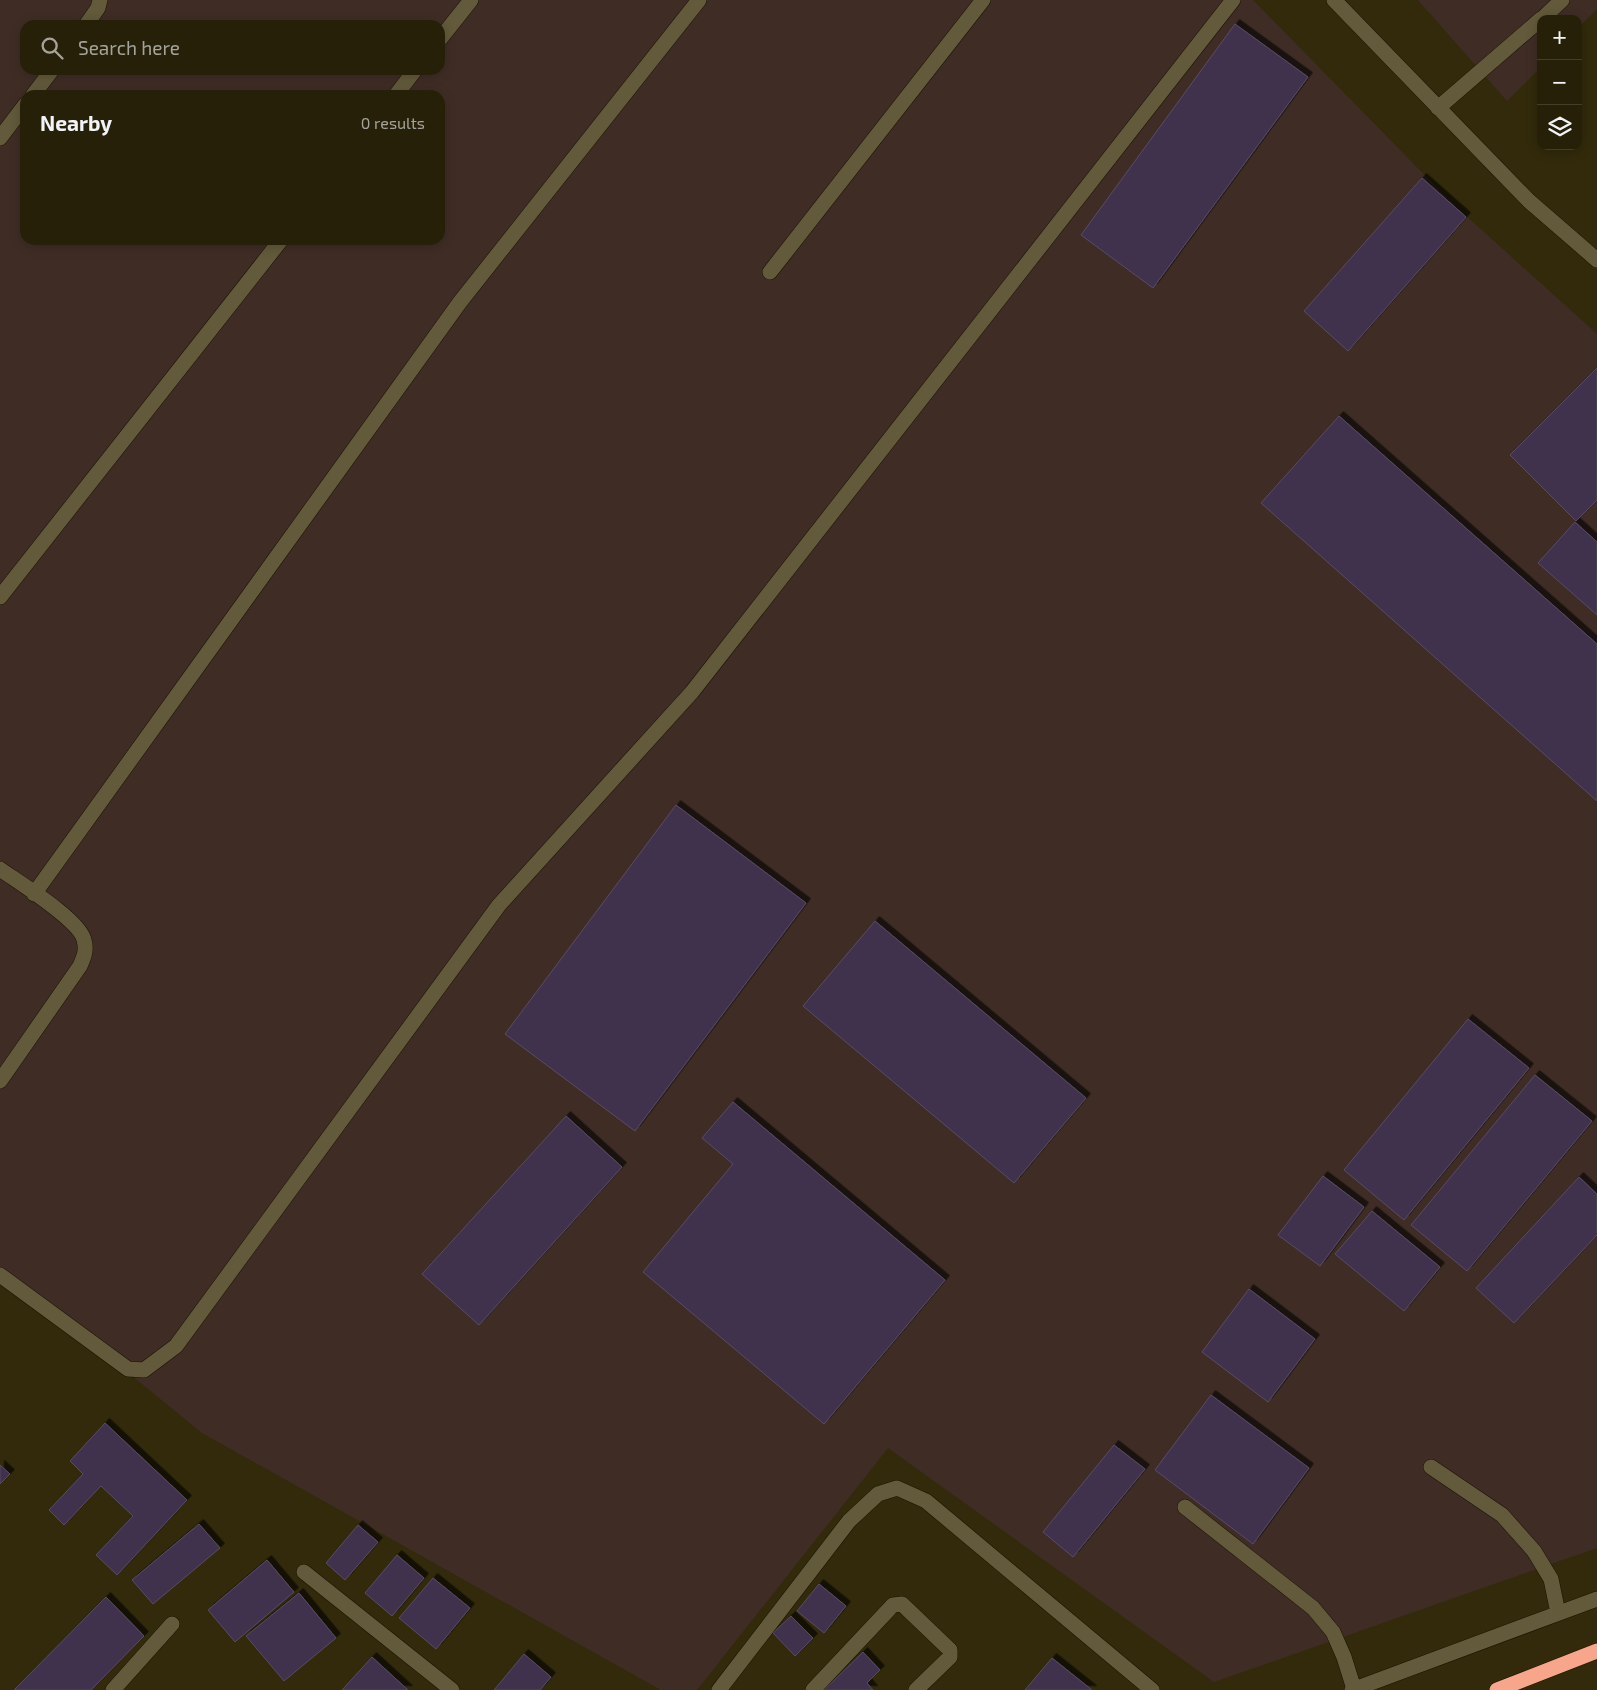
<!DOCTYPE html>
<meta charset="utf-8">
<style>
body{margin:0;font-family:"Exo 2",sans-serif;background:#322d16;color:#f1f3f6}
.controls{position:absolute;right:15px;top:15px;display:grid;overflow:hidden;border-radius:10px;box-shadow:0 2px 12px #0003}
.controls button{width:45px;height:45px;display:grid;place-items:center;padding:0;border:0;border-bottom:1px solid #423e29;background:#262008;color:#f1f3f6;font:25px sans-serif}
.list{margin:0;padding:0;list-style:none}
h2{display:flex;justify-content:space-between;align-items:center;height:65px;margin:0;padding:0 20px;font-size:21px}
h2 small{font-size:16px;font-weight:400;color:#a4a39c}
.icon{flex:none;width:28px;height:28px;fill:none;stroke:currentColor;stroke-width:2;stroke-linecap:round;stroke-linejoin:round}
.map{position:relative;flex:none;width:1597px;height:1690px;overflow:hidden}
.search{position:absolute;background:#262008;box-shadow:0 2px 12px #0003;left:20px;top:20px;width:425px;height:55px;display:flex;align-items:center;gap:12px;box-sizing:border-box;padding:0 18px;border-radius:15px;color:#a4a39c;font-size:19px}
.panel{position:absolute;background:#262008;box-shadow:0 2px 12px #0003;left:20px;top:90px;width:425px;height:155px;border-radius:15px}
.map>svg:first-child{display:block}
</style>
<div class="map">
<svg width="1597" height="1690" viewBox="0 0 1597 1690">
<defs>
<filter id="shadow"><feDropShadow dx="4.5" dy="-4.5" stdDeviation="0" flood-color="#0009"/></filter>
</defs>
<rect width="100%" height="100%" fill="#322a0b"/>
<!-- industrial -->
<path fill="#3f2d25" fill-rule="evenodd" d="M0,0h1253l200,204 144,130v1214l-383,134 -326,-234 -191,242h-36l-459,-257 -202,-165zM25,25h415v45h-415zM25,95h415v145h-415z
M1418,0h179v9l-19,19v-9h-37v48l-34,34z"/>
<!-- building -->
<path fill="#40324d" stroke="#594b66" filter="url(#shadow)" d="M1235,24l73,53 -155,211 -72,-53z
M1422,178l44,39 -118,134 -44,-40z
M1597,368v132l-21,21 -66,-66z
M1339,416l258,228v157l-336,-298z
M1575,522l22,20v73l-59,-52z
M676,805l130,98 -171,228 -130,-97z
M875,921l211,177 -72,85 -211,-177z
M1468,1019l61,49 -125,152 -60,-50z
M1535,1075l57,46 -125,150 -56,-46z
M733,1102l212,178 -121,144 -181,-152 90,-108 -31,-26z
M566,1116l56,51 -143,158 -57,-51z
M1323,1176l41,31 -44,59 -42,-31z
M1579,1177l18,17v41l-83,88 -38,-35z
M1372,1211l68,56 -36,44 -69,-57z
M1249,1289l66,50 -47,63 -66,-50z
M1211,1395l98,73 -56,76 -98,-74z
M105,1423l82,77 -70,75 -21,-20 37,-39 -32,-30 -37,39 -15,-15 34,-36 -13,-13z
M1114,1445l31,24 -72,88 -30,-25z
M0,1465l10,9 -10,10z
M199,1524l21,24 -67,56 -21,-24z
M358,1525l20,17 -33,38 -19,-17z
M397,1555l27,23 -32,38 -27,-23z
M267,1560l27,32 -59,50 -27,-32z
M433,1578l37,30 -34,41 -37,-31z
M819,1584l27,22 -22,27 -27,-22z
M299,1593l37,45 -52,43 -38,-45z
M106,1597l38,39 -53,54h-77z
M791,1616l22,22 -18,18 -22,-23z
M863,1652l17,18 -13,13 6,7h-49z
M524,1654l27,23 -11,13h-46z
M372,1657l36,33h-66z
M1052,1658l40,32h-67z"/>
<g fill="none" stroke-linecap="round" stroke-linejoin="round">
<!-- minor casing -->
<g stroke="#181200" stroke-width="16">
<path id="minor" d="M1334,0l195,201 68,59
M1542,19l20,-19
M86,25l12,-17 2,-8
M440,39l31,-39
M33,95l19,-25
M396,95l19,-25
M1438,108l103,-89
M0,138l25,-33
M770,272l213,-272
M0,597l281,-357
M0,869c18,13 80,51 84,71 3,10 0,17 -4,26l-80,115
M34,894l426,-592 239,-302
M0,1275l128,94 16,1 32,-24 323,-441 193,-213 541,-692
M1431,1467l71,48 32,36 17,28 7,34
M1185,1507l128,101 20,24 11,25 10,32
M304,1572l148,118
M113,1690l59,-66
M719,1690l130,-169 29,-27 19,-6 29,13 226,189
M813,1690l80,-85 9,-1 48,46v7l-34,33
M1352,1690l245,-91"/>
</g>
<!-- highway casing -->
<g stroke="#181200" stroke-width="16">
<path id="highway" d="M1497,1690l100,-39"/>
</g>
<!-- minor -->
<use href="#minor" stroke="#635a3b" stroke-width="15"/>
<!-- highway -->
<use href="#highway" stroke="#f7a58b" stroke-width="15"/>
</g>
</svg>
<div class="controls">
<button>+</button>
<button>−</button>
<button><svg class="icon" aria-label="layers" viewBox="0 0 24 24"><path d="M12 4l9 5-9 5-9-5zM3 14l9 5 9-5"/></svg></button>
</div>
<div class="search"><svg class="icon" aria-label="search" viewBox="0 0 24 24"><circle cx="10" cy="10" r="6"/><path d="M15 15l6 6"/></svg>Search here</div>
<section class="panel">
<h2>Nearby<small>0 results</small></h2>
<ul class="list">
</ul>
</section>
</div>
